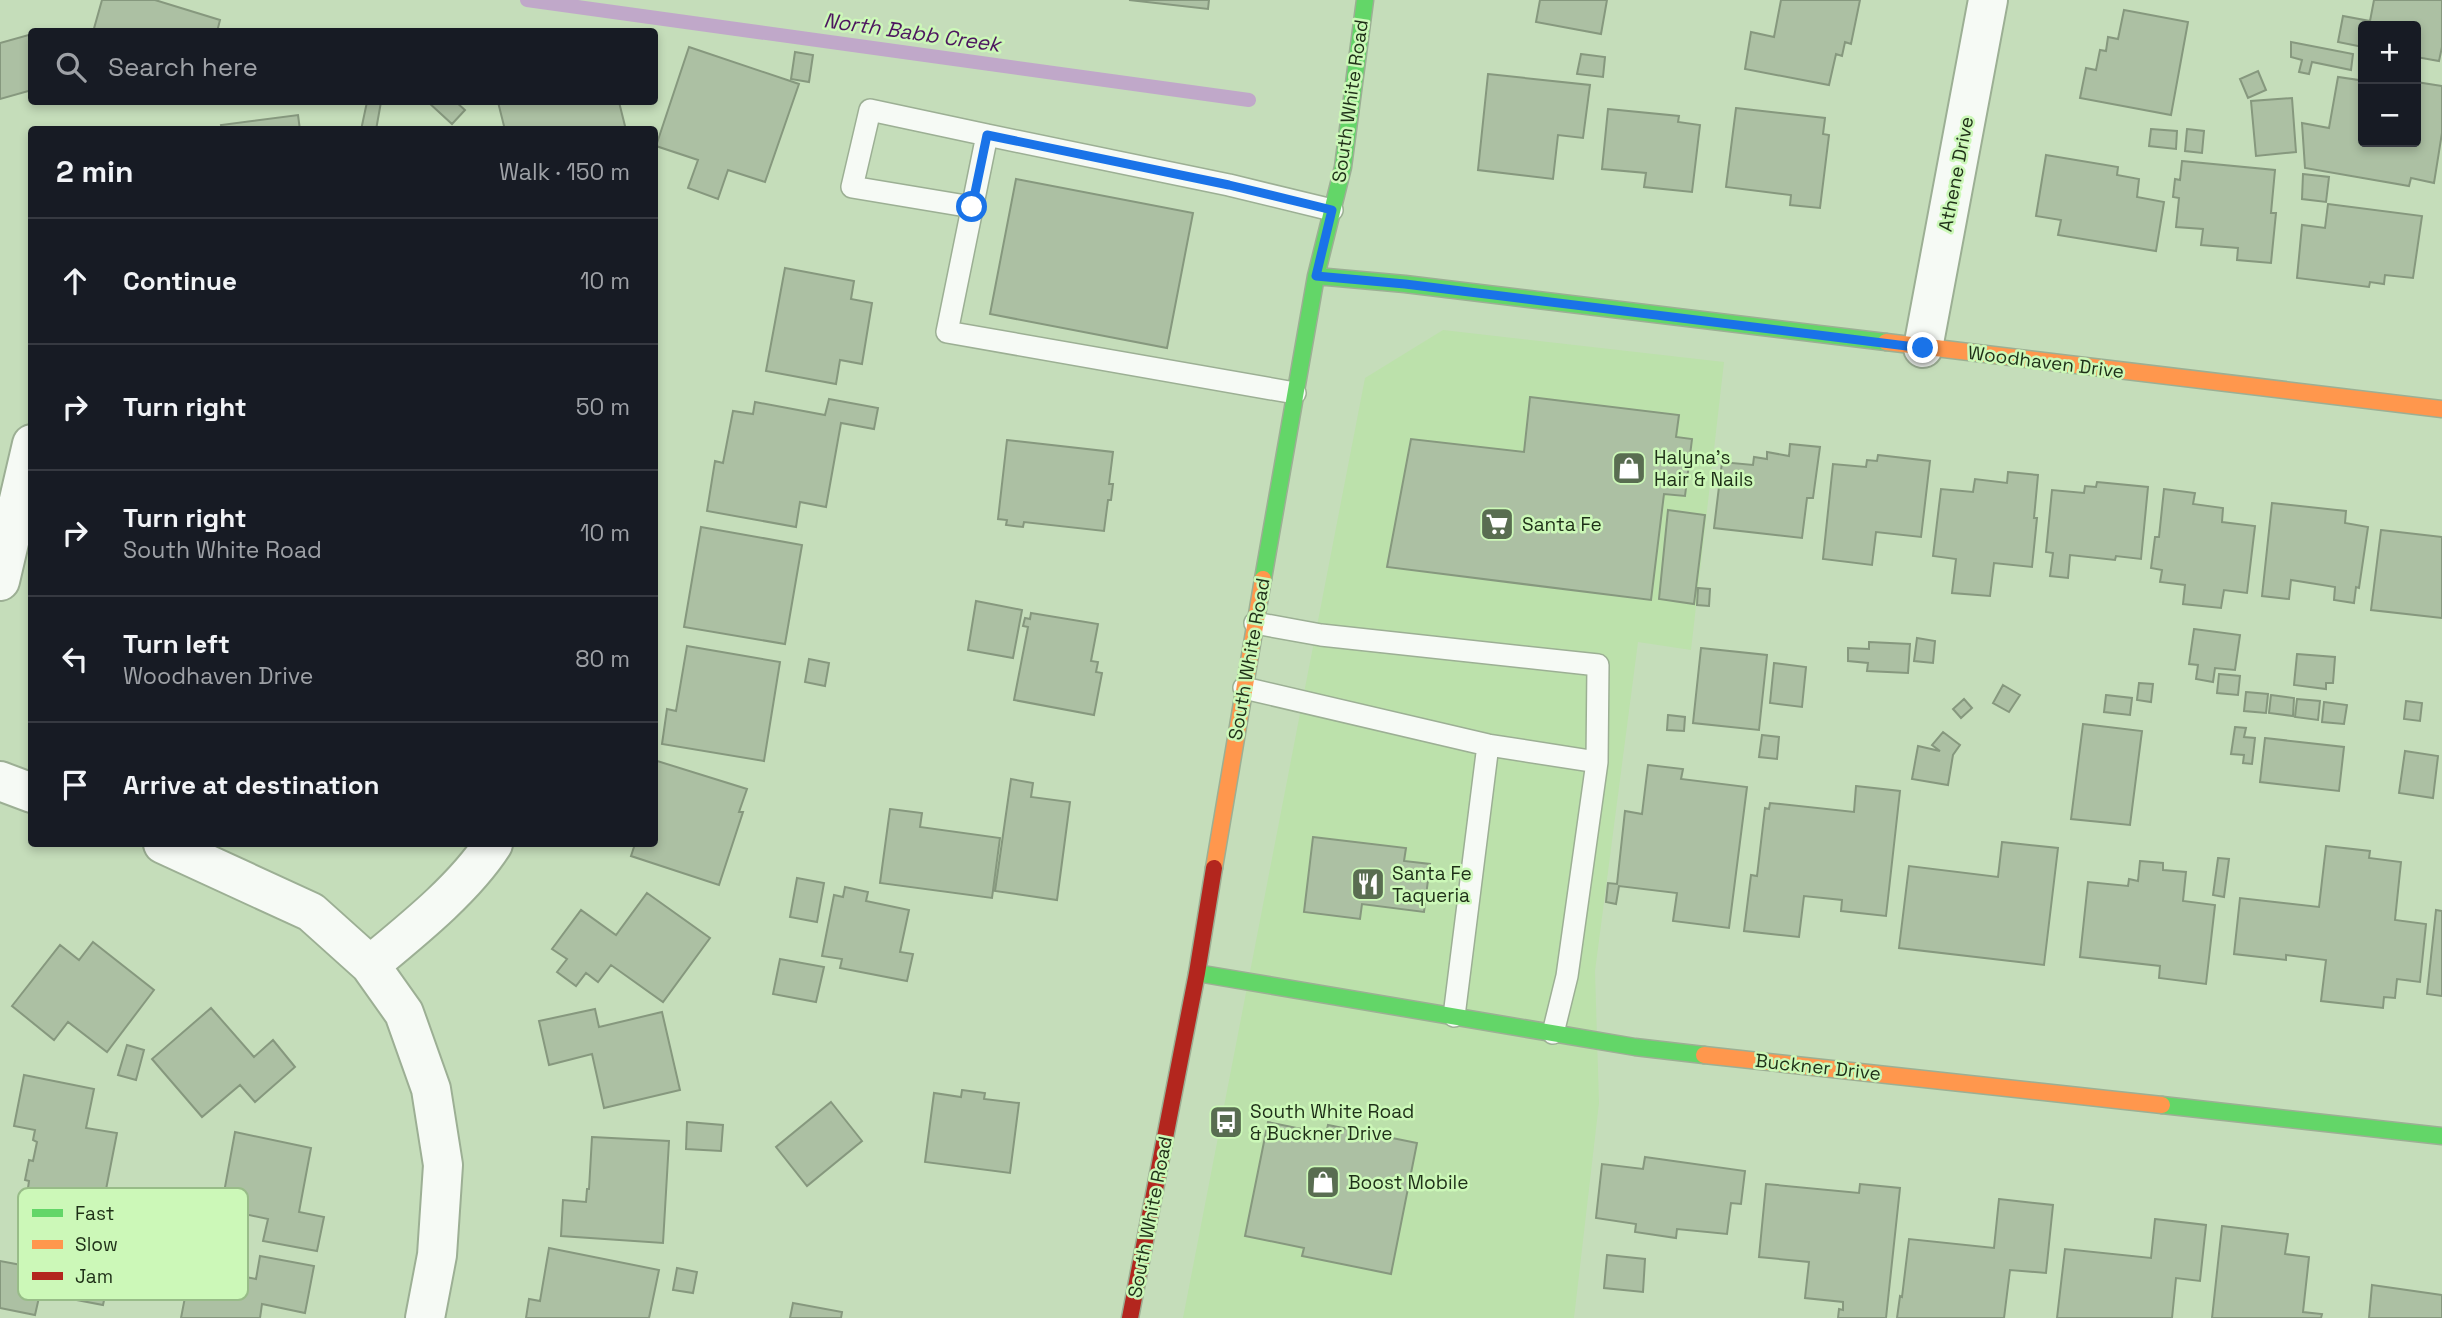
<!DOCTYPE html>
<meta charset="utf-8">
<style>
body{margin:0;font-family:"Space Grotesk",sans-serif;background:#242831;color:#f1f3f6}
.controls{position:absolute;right:21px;top:21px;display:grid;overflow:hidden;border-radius:7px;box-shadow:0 4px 10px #0003}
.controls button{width:63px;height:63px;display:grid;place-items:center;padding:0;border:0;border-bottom:2px solid #363941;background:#171b24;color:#f1f3f6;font:35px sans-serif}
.stop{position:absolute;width:21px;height:21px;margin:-16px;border:5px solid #1a73e8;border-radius:50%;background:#fff}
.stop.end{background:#1a73e8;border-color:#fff;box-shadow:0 2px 7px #0008}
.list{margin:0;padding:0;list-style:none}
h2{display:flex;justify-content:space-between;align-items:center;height:91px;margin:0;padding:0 28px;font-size:30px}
h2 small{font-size:23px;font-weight:400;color:#9ea1a6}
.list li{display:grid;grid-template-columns:46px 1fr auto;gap:21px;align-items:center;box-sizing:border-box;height:126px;padding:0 28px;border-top:2px solid #363941}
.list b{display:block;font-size:26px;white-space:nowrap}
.list p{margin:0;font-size:23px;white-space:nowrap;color:#9ea1a6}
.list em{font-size:23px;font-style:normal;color:#9ea1a6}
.icon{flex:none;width:38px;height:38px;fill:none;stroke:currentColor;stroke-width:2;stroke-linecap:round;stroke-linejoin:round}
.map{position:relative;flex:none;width:2442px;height:1318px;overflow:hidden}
.search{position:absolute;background:#171b24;box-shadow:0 4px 10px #0003;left:28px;top:28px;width:630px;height:77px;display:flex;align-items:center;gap:18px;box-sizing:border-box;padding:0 24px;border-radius:7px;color:#9ea1a6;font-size:26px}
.panel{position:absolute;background:#171b24;box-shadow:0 4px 10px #0003;left:28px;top:126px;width:630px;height:721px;border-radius:7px}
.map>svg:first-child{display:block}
</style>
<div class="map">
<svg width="2442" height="1318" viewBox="0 0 2442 1318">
<rect width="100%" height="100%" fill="#c5ddba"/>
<!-- built -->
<path fill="#bce1ab" d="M1443,330l281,32 -33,288 -53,-8 -43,329 4,132 -25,215h-391l182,-940z"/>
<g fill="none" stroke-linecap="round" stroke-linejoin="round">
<!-- stream -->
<path stroke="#c0a8c9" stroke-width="14" d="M527,0l722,100"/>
</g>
<!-- building -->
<path fill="#acc0a3" stroke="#86987e" stroke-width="2" d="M102,0h53l65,20 -3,12h-124z
M1129,0h80l-1,9z
M1540,0h67l-6,34 -65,-12z
M1781,0h79l-9,44 -6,-2 -3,14 -6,-2 -7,31 -84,-16 6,-37 23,5z
M2374,0h68v47l-3,14 -23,-4v-31h-53v21l-25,-5 5,-26 27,5z
M2124,10l64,12 -17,93 -91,-17 6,-30 10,2 4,-20 6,1 2,-14 10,2z
M32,34v56l-32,9v-56z
M2291,42l62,12 -2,16 -39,-8 -3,12 -10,-2 3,-12 -11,-3z
M689,47l110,37 -34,98 -37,-12 -10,29 -30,-11 10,-28 -42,-14z
M795,52l18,3 -4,27 -18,-3z
M1581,54l24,3 -2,20 -26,-3z
M2361,67h2v75h53v-60l26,4v47l-8,50 -23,-5 -2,8 -104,-18 -3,-45 27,5 9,-51 21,3z
M2258,71l8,19 -18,8 -8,-19z
M1488,74l102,11 -7,53 -25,-3 -5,44 -75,-9z
M2292,98l4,54 -40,4 -5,-55z
M367,102h14l-5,28h-15z
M428,102h28l9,8 -13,14z
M498,102h121l7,28h-121z
M1736,108l89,10 -2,16 6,1 -9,73 -30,-3 1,-10 -65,-8z
M1608,109l71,7 -1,6 22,3 -8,67 -48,-5 2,-14 -44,-4z
M298,115l2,15h-78l-1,-5z
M2151,129l26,2 -1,18 -27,-3z
M2187,129l17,2 -2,22 -17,-2z
M2046,155l72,12 -1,8 22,4 -2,18 27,5 -8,49 -98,-16 3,-15 -25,-4z
M2182,161l93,9 -4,43h5l-5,50 -34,-3 1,-12 -37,-3 2,-16 -27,-2 3,-29 -6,-1 2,-18 5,1z
M2303,174l26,3 -3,25 -24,-3z
M1016,179l177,34 -26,135 -177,-34z
M2328,204l94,12 -9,62 -28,-3 -1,9 -14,-2 -1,5 -72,-9 5,-53 23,3z
M785,268l69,13 -3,18 21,4 -10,61 -22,-4 -4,24 -70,-13z
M1530,397l149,18 -3,22 16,2 -7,57 -21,-2 -13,106 -264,-33 24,-128 113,13z
M829,399l49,9 -4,21 -33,-6 -15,84 -26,-5 -4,25 -89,-16 8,-50 8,2 10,-52 20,3 2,-12 70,13z
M1007,440l106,12 -4,32h4l-2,16h-3l-4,31 -80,-9 -1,5 -17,-2 1,-5 -9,-1z
M1790,444l30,3 -7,51h-6l-5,40 -88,-10 8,-66 31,3 1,-8 13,2v-7l22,4z
M1878,455l52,6 -9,76 -45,-5 -4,33 -49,-6 10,-95 33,3 1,-7 10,1z
M2008,472l30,3 -4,43h3l-5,49 -38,-4 -4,33 -38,-3 4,-34 -23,-3 8,-67 32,3 2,-13 32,4z
M2097,482l51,5 -7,72 -25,-3 -1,4 -45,-5 -2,23 -18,-2 3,-23 -7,-1 6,-62 32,3 1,-7 11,1z
M2164,489l31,4 -2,11 30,4 -1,14 33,4 -8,67 -23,-3 -3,18 -38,-4 2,-19 -25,-3 2,-12 -11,-2 4,-31h4z
M2272,503l74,8 -1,12 23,4 -9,61 -3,-1 -2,16 -20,-3 1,-13 -44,-7 -2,19 -27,-3z
M1668,510l37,5 -11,89 -35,-5z
M701,527l101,18 -17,99 -101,-17z
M2381,530l61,7v81l-71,-8z
M1698,588l12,1 -1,17 -12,-1z
M976,601l46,9 -9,48 -45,-8z
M1031,613l67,11 -7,37 7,1 -2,10 6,1 -8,42 -80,-15 14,-73 -5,-1 2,-8 5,1z
M2194,629l46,6 -5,35 -20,-2 -2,14 -17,-3 2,-14 -9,-1z
M1917,638l18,3 -2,22 -19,-2z
M1869,642l41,2 -2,29 -41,-2 1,-8 -20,-2v-13l21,1z
M687,646l93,16 -16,99 -102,-17 5,-35 9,2z
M1701,648l66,7 -8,75 -66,-7z
M2297,654l38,3 -2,26h-7v6l-32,-4z
M809,659l20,4 -4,23 -20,-4z
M1774,663l32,4 -4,40 -32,-4z
M2219,674l21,2 -2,19 -21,-2z
M2139,683l14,1 -2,18 -14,-2z
M2003,685l17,10 -11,17 -16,-9z
M2246,692l22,2 -2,19 -22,-2z
M2106,695l26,3 -2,17 -26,-3z
M2271,695l23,3 -1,18 -24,-3z
M1964,699l8,9 -11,10 -8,-9z
M2297,699l23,2 -2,19 -23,-3z
M2406,701l16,2 -2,18 -16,-2z
M2324,702l23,3 -3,19 -22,-2z
M1668,715l17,2 -1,14 -17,-1z
M2083,724l59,7 -12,94 -59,-6z
M2235,727l11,1 -2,9 11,1 -3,26 -9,-1 1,-8 -13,-1z
M1943,732l17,13 -7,10 -5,30 -36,-6 6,-33 22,5 -8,-6z
M1762,735l17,2 -2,22 -18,-2z
M2265,738l79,9 -5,44 -79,-9z
M2405,751l33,5 -5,42 -34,-5z
M654,760l93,29 -8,23h4l-24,73 -88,-29 4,-12h19z
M1648,765l35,4 -2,10 66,8 -18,141 -56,-7 4,-28 -58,-7 -3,18 -10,-2 2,-19 9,1 8,-73 17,3z
M1011,779l22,4 -2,14 39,5 -13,98 -62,-9z
M1856,786l44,5 -14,125 -45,-5 1,-11 -38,-4 -5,41 -55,-6 7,-56 6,1 8,-68 4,1 1,-6 84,9z
M890,809l32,4 -2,14 80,11 -8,60 -112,-15z
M1313,837l93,11 -2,13 26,3 -6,48 -62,-8 -2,15 -56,-7z
M2002,842l56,6 -14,117 -145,-17 10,-82 89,11z
M2326,846l44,5 -1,7 32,4 -6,58 31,4 -6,58 -23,-3 -2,19 -11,-1 -1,11 -62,-7 5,-41 -40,-5v5l-52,-6 6,-56 79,9z
M2218,858l11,1 -5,38 -11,-2z
M2140,861l23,2v7l23,2 -3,29 32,4 -9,79 -47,-6 1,-12 -80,-9 8,-75 40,4 1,-7 9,2z
M797,878l27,5 -7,39 -27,-5z
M845,887l23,5 -2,9 43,9 -9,42 13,2 -6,27 -67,-13 2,-9 -20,-3 12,-61 9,2z
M647,893l63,45 -47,64 -52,-37 -13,17 -12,-9 -10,13 -19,-14 10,-13 -15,-10 29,-39 35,25z
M2436,910l6,1v85l-15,-2z
M93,942l61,48 -47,62 -39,-30 -14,18 -42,-34 48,-61 19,15z
M780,959l44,8 -8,35 -43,-8z
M211,1008l43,49 19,-17 22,27 -40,35 -15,-17 -38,32 -50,-58z
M595,1009l4,18 63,-15 18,78 -76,18 -12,-54 -43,11 -10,-44z
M127,1045l17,5 -8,30 -18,-5z
M24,1075l70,14 -8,39 31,5 -15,77 -75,-15 2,-14 -4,-1 4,-20 4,1 4,-19 -4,-2 2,-10 -21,-4z
M962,1090l23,3 -1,6 35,4 -9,70 -85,-11 9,-69 27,4z
M831,1102l31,39 -55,45 -31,-39z
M687,1122l36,3 -2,26 -35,-2z
M1268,1122l58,12 2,-9 89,18 -26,131 -89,-18 2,-8 -59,-12z
M235,1132l76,16 -12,64 25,5 -7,34 -54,-10 5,-22 -47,-10z
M592,1137l77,4 -6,102 -102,-7 2,-36 23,2 1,-13h2z
M1645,1157l100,14 -4,33 -10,-1 -4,31 -50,-5 -1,9 -41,-6 1,-8 -40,-6 6,-54 41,5z
M1766,1184l93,9 1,-9 40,4 -14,130h-48l1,-9 4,1v-8l-38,-4 4,-36 -50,-5z
M1999,1199l54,6 -7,68 -36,-3 -6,48h-107l3,-22 2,1 7,-58 85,9z
M43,1215l76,15 -16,75 -63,-12 -5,22 -35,-7v-47l32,6z
M2155,1219l51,6 -6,56 -24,-3 -4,40h-115l8,-69 86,9z
M2222,1226l66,8 -3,20 24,3 -6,55 19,2 -1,4h-109z
M549,1248l110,22 -10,48h-123l3,-19 11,2z
M1607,1255l38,4 -2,33 -39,-4z
M260,1256l54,10 -9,47 -43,-9 -2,14h-79l10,-52 65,13z
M677,1268l20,4 -4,21 -20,-3z
M2372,1285l70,10v23h-73z
M793,1303l49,9 -1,6h-51z"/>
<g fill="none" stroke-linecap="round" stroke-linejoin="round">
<!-- lane casing -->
<g stroke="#9caf94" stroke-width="24">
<path id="lane" d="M972,207l-120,-20 18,-77 117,25
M1295,393l-348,-61 40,-197 242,50 103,25
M1255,623l66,12 277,30 -1,97 -30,214 -14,57
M1244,688l244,57 109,17
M1454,1016l34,-271"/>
</g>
<!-- street casing -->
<g stroke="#9caf94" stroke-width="42">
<path id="street" d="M1923,348l65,-348
M0,581l32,-137
M0,781l32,12
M163,844l148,68 59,53 34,48 27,76 12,76 -6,90 -12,63
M370,965c41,-34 94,-76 123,-121"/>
</g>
<!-- fast casing -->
<g stroke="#9caf94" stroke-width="19">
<path id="fast" d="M1316,276l89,8 481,58
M1263,579l53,-303 27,-109 22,-167
M1197,973l438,74 69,8
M2162,1105l280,31"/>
</g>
<!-- slow casing -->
<g stroke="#9caf94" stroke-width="19">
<path id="slow" d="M1886,342l556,67
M1214,868l49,-289
M1704,1055l458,50"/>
</g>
<!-- jam casing -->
<g stroke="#9caf94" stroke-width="19">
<path id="jam" d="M1130,1318l67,-345 17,-105"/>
</g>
<!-- lane -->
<use href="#lane" stroke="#f6faf5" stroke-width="21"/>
<!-- street -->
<use href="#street" stroke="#f6faf5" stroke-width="38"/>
<!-- fast -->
<use href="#fast" stroke="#63d668" stroke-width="16"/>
<!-- slow -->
<use href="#slow" stroke="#ff974d" stroke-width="16"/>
<!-- jam -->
<use href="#jam" stroke="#b3261e" stroke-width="16"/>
</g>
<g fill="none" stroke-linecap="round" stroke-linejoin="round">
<!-- route -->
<path stroke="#1a73e8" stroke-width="9" d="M972,207l15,-72 242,50 103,25 -16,66 89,8 518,64"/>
</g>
<!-- icons -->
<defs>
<g id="shop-square" transform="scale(1.75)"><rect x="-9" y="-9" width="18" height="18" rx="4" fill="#596d51" stroke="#ccf8b8"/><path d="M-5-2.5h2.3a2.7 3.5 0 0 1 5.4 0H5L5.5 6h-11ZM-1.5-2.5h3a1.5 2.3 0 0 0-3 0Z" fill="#fff"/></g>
<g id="supermarket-square" transform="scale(1.75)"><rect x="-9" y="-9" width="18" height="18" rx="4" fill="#596d51" stroke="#ccf8b8"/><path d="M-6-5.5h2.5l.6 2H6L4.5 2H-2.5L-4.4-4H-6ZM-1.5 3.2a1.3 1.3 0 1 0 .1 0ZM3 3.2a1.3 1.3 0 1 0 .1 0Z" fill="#fff"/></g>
<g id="restaurant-square" transform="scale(1.75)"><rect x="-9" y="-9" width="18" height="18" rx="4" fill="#596d51" stroke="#ccf8b8"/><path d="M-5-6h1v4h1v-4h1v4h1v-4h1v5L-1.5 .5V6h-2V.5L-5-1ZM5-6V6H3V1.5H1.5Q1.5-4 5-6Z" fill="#fff"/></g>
<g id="bus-square" transform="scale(1.75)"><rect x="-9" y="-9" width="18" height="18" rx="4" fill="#596d51" stroke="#ccf8b8"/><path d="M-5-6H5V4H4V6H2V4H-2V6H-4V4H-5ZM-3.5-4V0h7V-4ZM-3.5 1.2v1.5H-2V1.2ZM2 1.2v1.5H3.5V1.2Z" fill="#fff"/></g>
</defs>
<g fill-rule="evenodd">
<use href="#shop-square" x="1629" y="468"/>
<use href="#supermarket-square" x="1497" y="524"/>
<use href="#restaurant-square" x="1368" y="884"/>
<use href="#bus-square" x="1226" y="1122"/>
<use href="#shop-square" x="1323" y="1182"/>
</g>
<g text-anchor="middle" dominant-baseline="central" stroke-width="5" stroke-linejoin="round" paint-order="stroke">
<!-- street labels -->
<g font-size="19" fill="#1f3018" stroke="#ccf8b8">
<text transform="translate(1350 101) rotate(-82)">South White Road</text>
<text transform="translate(1956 174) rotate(-79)">Athene Drive</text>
<text transform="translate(2046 362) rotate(7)">Woodhaven Drive</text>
<text transform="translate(1249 659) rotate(-80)">South White Road</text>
<text transform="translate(1818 1067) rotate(6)">Buckner Drive</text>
<text transform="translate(1150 1217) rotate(-79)">South White Road</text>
</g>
<!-- poi labels -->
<g font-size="19" fill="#1f3018" stroke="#ccf8b8" text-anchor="start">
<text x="1654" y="457">Halyna's<tspan x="1654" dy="22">Hair &amp; Nails</tspan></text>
<text x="1522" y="524">Santa Fe</text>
<text x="1392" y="873">Santa Fe<tspan x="1392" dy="22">Taqueria</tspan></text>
<text x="1250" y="1111">South White Road<tspan x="1250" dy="22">&amp; Buckner Drive</tspan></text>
<text x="1348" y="1182">Boost Mobile</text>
</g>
<!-- water labels -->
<g font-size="21" font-style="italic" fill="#4d165f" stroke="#ccf8b8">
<text transform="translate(912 32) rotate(8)">North Babb Creek</text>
</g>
</g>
<!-- legend -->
<rect x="18" y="1188" width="230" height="112" rx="10" fill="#ccf8b8" stroke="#98bc88" stroke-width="2"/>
<rect x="32" y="1209" width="31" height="8" fill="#63d668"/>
<rect x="32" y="1240" width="31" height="9" fill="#ff974d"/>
<rect x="32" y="1272" width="31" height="8" fill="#b3261e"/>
<g font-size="19" fill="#1f3018">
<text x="75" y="1220">Fast</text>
<text x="75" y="1251">Slow</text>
<text x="75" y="1283">Jam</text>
</g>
</svg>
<div class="controls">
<button>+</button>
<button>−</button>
</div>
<div class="stop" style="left:972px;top:207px"></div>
<div class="stop end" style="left:1923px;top:348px"></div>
<div class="search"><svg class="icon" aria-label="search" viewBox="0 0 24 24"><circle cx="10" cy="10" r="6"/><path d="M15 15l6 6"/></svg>Search here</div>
<section class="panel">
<h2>2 min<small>Walk · 150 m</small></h2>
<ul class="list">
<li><svg class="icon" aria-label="ahead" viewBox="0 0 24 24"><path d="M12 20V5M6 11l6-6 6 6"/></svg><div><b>Continue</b></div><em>10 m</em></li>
<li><svg class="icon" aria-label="right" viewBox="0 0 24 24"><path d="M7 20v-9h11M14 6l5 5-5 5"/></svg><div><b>Turn right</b></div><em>50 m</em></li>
<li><svg class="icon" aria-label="right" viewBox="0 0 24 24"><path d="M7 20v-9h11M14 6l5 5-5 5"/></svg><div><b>Turn right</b><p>South White Road</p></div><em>10 m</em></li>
<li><svg class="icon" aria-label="left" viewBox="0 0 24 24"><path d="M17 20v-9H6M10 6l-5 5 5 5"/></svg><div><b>Turn left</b><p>Woodhaven Drive</p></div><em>80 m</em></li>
<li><svg class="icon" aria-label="arrive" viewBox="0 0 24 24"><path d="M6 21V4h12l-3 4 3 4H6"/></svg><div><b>Arrive at destination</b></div></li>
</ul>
</section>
</div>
